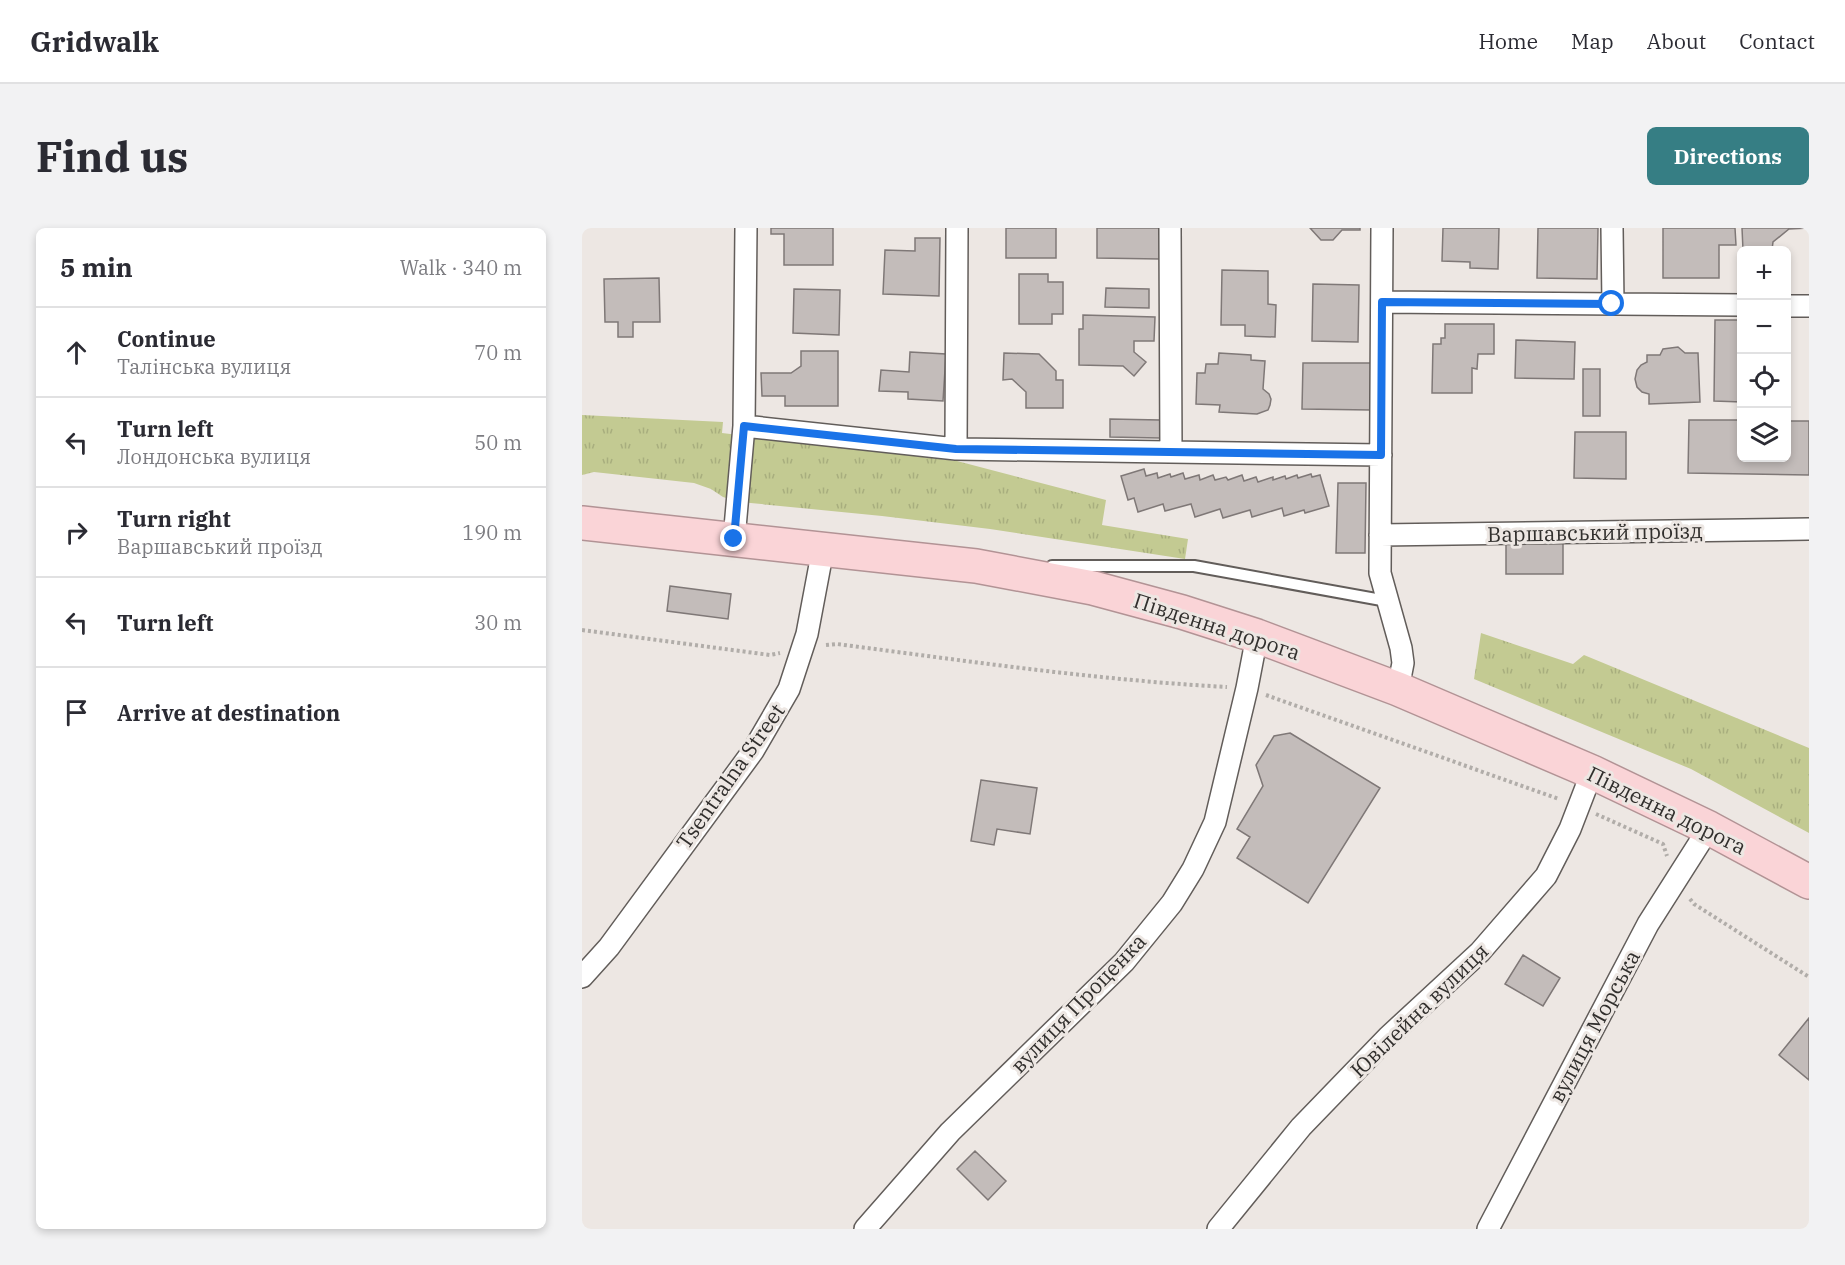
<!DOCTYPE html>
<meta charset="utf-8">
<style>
body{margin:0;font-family:"IBM Plex Serif",serif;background:#f2f2f3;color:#2b2b33}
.controls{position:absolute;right:18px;top:18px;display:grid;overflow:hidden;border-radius:9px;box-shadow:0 3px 9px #0003}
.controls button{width:54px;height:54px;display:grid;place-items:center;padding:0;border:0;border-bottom:2px solid #e1e1e2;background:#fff;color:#2b2b33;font:30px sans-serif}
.stop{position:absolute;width:18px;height:18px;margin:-14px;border:4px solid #1a73e8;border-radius:50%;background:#fff}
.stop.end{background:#1a73e8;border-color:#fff;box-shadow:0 2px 6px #0008}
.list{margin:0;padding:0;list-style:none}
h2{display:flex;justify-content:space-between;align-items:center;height:78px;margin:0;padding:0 24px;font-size:26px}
h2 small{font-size:20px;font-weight:400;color:#7c7c81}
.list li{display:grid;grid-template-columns:39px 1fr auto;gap:18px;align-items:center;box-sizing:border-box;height:90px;padding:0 24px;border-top:2px solid #e1e1e2}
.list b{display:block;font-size:22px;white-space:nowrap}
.list p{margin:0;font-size:20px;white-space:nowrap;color:#7c7c81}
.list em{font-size:20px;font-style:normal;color:#7c7c81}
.icon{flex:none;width:33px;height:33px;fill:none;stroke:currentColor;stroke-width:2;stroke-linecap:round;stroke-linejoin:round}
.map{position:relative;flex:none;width:1227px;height:1001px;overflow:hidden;border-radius:9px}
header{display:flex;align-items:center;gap:36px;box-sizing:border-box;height:84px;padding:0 30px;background:#fff;border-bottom:2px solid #e1e1e2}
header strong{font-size:28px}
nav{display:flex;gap:33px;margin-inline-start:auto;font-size:21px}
.intro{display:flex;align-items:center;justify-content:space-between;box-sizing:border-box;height:144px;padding:0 36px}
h1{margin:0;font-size:42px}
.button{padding:15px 27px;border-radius:9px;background:#367e84;color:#fff;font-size:21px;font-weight:700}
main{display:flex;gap:36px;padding:0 36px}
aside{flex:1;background:#fff;border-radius:9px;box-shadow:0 3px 9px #0003}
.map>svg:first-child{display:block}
</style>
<header>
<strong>Gridwalk</strong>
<nav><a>Home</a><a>Map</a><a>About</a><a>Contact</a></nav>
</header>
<div class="intro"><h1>Find us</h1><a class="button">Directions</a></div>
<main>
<aside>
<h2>5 min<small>Walk · 340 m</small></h2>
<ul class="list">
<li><svg class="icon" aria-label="ahead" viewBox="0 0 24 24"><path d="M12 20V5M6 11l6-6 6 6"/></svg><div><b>Continue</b><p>Талінська вулиця</p></div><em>70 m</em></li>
<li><svg class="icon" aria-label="left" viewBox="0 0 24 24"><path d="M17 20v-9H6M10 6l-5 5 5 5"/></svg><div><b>Turn left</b><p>Лондонська вулиця</p></div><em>50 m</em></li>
<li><svg class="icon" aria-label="right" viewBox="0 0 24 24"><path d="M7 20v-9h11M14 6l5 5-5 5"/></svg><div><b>Turn right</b><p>Варшавський проїзд</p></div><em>190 m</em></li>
<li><svg class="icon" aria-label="left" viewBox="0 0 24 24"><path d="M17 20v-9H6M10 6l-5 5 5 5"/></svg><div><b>Turn left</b></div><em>30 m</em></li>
<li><svg class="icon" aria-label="arrive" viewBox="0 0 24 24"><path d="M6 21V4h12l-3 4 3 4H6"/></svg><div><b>Arrive at destination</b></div></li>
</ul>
</aside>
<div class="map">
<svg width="1227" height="1001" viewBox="0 0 1227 1001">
<defs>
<pattern id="grass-tufts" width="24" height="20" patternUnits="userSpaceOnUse" patternTransform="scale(1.5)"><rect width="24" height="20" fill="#c3ca92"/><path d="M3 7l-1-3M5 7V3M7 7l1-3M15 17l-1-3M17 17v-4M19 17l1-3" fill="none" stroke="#a8ae7e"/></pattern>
</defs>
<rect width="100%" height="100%" fill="#ede7e3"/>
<!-- grass -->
<path fill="url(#grass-tufts)" d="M0,187l141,7 -1,11 235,28 149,39 -4,25 86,14 -3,20 -195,-30 -108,-13 -142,-14 -17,-5 -12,-8 -17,-6 -100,-11 -12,3z
M899,405l92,31 11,-9 225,93v85l-118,-64 -217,-90z"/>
<!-- building -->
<path fill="#c3bcba" stroke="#7f7877" stroke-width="1.5" d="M189,0h62v37h-49v-31h-13z
M424,0h50v30h-50z
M515,0h63v31l-63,-1z
M728,0h50v2h-18l-9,10h-12z
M861,0h56l-1,41 -28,-1v-6l-28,-1z
M956,0h60l-1,51 -60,-1z
M1081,0h72l1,17h-17v33h-56z
M1160,0h67l-20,1 -16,13 -1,8h-29z
M333,10h25l-1,58 -56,-2 2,-44 30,1z
M640,42l46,1v33l8,1 -1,32 -30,-1v-11h-24z
M437,46h29v8h15v32h-11v10h-33z
M77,50l1,44h-27v15h-15v-15h-13l-1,-43z
M731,56l46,1 -1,57 -46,-1z
M524,60l43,1v19l-44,-1z
M212,61l46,1 -1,45 -46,-2z
M501,87l72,2 -1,24h-20v11l12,10 -12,14 -11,-10 -44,-1v-36h4z
M1133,92h27v82l-28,-1z
M863,96h49v30h-16l-1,15 -5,-1v25h-40l1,-49h8v-6h4z
M934,112l59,2 -1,37 -59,-1z
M1096,119l7,6h13l2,49 -51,2v-10l-7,-2 -5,-5 -2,-8 2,-9 4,-5 6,-3v-7h13l3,-6z
M219,123h37v55h-53v-10h-23l-1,-23h30l10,-7z
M328,124l36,2 -3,47 -35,-2v-7l-29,-1 2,-21 28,2z
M422,125l35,1 17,17v9h7v28h-37v-16l-14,-13 -9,1z
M637,125l32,2v5l14,1 -2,28 6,5 2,5 -1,6 -2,5 -11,4 -38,-2 1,-7 -24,-1 1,-31h8l1,-9h12z
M721,135h69l-1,47 -69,-1z
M1001,141h17v47h-17z
M528,191l50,1v18l-50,-1z
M1107,192h53v38h44v-37h23v54l-121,-2z
M993,204h51v47l-52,-1z
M562,241l2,7 11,-3 1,5 12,-4 1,3 12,-4 2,6 14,-4 1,5 13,-5 2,5 11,-3 2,3 14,-5 2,6 12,-4 2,5 15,-5v3l12,-4 1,3 11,-4 1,3 13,-4 1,3 8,-2 9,31 -24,7 -1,-3 -20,6 -2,-8 -30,9 -2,-7 -27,8 -3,-9 -25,8 -4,-13 -26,7 -2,-7 -25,8 -4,-14 -6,2 -7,-24z
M756,255h28l-1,70h-29z
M924,313h57v33h-57z
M88,358l61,8 -3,25 -61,-8z
M708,505l90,55 -72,115 -71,-45 13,-21 -13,-8 26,-43 -7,-21 18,-29z
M399,552l56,8 -7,46 -33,-5 -3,16 -23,-4z
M941,727l37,23 -17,28 -38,-22z
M1227,790v62l-30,-25z
M393,923l31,30 -18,19 -31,-31z"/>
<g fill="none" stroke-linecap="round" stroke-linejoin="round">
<!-- service casing -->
<g stroke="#625d5a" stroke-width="14">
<path id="service" d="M470,338h142l193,35"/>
</g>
<!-- minor casing -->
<g stroke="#625d5a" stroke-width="24">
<path id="minor" d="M588,0l1,224
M800,0l-2,345 21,75 2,15 -5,26
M1030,0l1,76
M800,74l360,3
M1204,78h23
M162,198l212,23 425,6
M374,221l1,-221
M798,307l429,-6
M152,311l10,-113 2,-198
M0,749l27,-30 144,-196 36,-62 18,-55 16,-85
M283,1001l85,-97 174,-170 48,-59 21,-34 22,-47 32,-134 10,-52
M636,1001l83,-102 87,-90 92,-85 66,-76 24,-47 22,-57
M906,1001l160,-305 61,-96"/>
</g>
<!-- trunk casing -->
<g stroke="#b29395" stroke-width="36">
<path id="trunk" d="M0,295l394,43 117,22 89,24 75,24 141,53 194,83 117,56 100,54"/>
</g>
<!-- path -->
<path stroke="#b1ada9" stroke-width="4" stroke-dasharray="3 3" stroke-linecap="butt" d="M0,402l188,25 10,-2
M244,417l11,-1c130,17 259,36 390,43
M684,467l293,104
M1014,586l67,30 4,12
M1108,671l4,5 115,73"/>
<!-- service -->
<use href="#service" stroke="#fff" stroke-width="10"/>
<!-- minor -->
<use href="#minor" stroke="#fff" stroke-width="21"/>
<!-- trunk -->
<use href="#trunk" stroke="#fad4d7" stroke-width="33"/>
</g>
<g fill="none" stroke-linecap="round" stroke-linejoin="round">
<!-- route -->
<path stroke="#1a73e8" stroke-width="8" d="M152,311l10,-113 212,23 425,6 1,-153 230,2"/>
</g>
<g text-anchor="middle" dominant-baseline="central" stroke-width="6" stroke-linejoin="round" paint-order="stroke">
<!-- street labels -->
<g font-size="21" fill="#312f2d" stroke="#ede7e3">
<text transform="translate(1013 304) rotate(-1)">Варшавський проїзд</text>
<text transform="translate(635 398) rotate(18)">Південна дорога</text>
<text transform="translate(148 548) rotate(-55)">Tsentralna Street</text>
<text transform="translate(1085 582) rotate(26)">Південна дорога</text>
<text transform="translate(496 775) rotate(-46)">вулиця Проценка</text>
<text transform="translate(837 782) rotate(-44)">Ювілейна вулиця</text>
<text transform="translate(1012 798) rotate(-62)">вулиця Морська</text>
</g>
</g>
</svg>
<div class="controls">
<button>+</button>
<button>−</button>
<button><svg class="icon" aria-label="locate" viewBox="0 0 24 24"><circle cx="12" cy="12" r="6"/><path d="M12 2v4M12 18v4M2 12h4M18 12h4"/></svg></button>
<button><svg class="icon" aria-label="layers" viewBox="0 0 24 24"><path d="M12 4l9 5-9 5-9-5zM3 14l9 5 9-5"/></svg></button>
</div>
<div class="stop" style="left:1030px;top:76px"></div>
<div class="stop end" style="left:152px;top:311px"></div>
</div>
</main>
